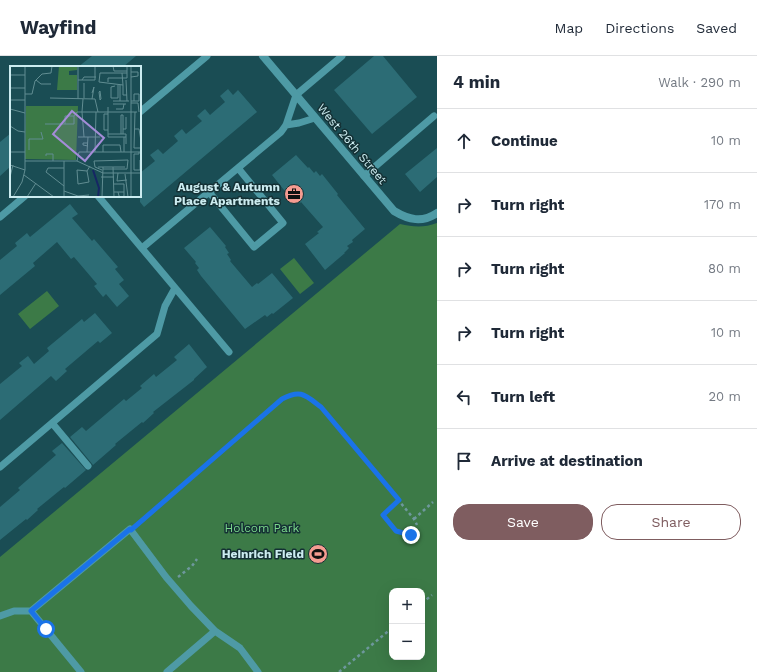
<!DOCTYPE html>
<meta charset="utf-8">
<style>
body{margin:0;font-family:"Work Sans",sans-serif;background:#f6f6f7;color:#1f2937}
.controls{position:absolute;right:12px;bottom:12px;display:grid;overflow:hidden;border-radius:8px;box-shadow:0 4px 16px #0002}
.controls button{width:36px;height:36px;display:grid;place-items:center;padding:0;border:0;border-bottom:1px solid #e0e1e3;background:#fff;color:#1f2937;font:20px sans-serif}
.stop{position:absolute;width:12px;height:12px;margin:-9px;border:3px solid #1a73e8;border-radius:50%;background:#fff}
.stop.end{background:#1a73e8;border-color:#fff;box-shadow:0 1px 4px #0008}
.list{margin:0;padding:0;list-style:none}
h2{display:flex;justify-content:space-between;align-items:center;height:52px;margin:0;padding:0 16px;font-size:17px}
h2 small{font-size:13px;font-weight:400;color:#747a83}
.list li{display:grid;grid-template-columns:26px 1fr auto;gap:12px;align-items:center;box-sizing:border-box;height:64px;padding:0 16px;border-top:1px solid #e0e1e3}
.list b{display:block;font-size:15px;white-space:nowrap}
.list em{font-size:13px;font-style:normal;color:#747a83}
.actions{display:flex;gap:8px;padding:12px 16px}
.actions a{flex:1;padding:9px 0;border:1px solid #7f5d60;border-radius:16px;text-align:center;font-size:14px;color:#7f5d60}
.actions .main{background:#7f5d60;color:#fff}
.icon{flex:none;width:22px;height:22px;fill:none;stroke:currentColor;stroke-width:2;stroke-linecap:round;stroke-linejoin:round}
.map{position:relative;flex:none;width:437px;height:616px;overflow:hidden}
header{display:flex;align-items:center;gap:24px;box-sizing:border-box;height:56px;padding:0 20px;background:#fff;border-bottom:1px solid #e0e1e3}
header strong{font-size:19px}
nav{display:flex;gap:22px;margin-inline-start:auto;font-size:14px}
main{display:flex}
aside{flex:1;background:#fff}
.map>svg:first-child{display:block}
</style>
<header>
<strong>Wayfind</strong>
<nav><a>Map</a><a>Directions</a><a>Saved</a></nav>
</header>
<main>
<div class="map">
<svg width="437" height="616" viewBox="0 0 437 616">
<rect width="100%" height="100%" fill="#1a4d54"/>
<!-- green -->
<path fill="#3c7a47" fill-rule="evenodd" d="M437,167v449h-437v-115l400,-333c13,3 24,4 37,-1zM392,535h30v66h-30z
M294,202l20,25 -14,11 -20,-25z
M47,235l12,15 -29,23 -12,-15z"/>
<!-- building -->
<path fill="#2c6c75" d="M92,0h44l-13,11h-45z
M374,0h9l34,41 -45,37 -38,-44z
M228,33l5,6 5,-5 19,22 -113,95 -4,-5v-29l15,-12 -5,-6 8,-6 5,5 15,-13 -4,-5 8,-7 4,5 16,-13 -5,-5 8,-7 5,6 15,-13 -5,-6z
M11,77v33l-11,10v-34z
M437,92v29l-17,15 -15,-18z
M296,99l12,13 1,-1 5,6 2,-2 4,5 2,-2 16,20 -1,1 28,34 -13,11 1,2 -6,4 2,2 -5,5h1l-20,17 -20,-26 14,-11 -2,-1 6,-5 -22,-25 -1,1 -4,-5 -3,1 -4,-5 -1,1 -16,-20z
M70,148l8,10 -6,4 20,23 2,-2 24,28 -3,2 9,11 -5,4 10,12 -12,11 -11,-13 -3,3 -9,-11 3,-2 -23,-27 -3,2 -14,-17 -24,21 2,3 -35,29v-35l17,-14 -2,-3 12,-10 3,4z
M210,171l16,19 -1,1 4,6 -2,1 4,6 -1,1 22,26 5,-4 1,1 14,-11 21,25 -20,16 -1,-1 -5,4 -2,-2 -20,14 -44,-53 -4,-6 2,-2 -4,-5 1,-1 -12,-14z
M95,257l17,20 -12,10 -2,-2 -33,28 2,2 -11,10 -5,-5 -51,44v-36l22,-18 -3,-3 9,-7 6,8 15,-13 -2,-3 35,-29 2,3z
M189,288l18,23 -13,12v1l-41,32 1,1 -11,10 -1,-1 -27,22 1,1 -23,20 -23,-28 12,-10 4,4 38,-32 2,2 16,-13 -2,-2 14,-12 2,3 21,-17 -3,-3z
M62,387l24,27 -21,18 -1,-1 -27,22 1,1 -11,10 -1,-1 -26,21v-33l20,-17 -2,-2 38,-33 -4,-4z"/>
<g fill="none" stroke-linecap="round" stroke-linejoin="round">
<!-- path -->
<path stroke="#6e989d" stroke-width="2.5" stroke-dasharray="3 3" stroke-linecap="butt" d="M399,444l-16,15 14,16 14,4
M414,463l19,-17
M138,468l144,-125c19,-9 24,-4 39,8l93,112 3,6
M178,521l14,-11 5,-7
M422,547l10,-8
M339,616l53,-44"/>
<!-- service -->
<path stroke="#4e9aa5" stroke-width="7" d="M140,56l67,-56
M286,69l13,-2 16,-5
M364,120l70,-60
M209,136l45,55 29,-24 -45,-55
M98,140l131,156
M0,161l25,-21
M142,192l139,-116 5,-7 10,-30 46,-39
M52,367l36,43
M0,411l157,-133 8,-28 10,-18
M31,555l99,-82 36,48 25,29 24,25 25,17 18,24
M0,560l14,-5h17l50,61
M167,616l48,-41"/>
<!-- minor -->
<path stroke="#4e9aa5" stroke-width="8" d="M263,0l131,155c15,9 28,12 43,2"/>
</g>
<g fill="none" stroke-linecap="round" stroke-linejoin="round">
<!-- route -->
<path stroke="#1a73e8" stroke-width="5" d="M46,573l-15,-18 99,-82 1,1 151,-131c19,-10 23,-4 39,8l78,93 -16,15 13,16 15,4"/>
</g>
<!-- icons -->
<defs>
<g id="office-disc" transform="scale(1)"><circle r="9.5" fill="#f59c91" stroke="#143034"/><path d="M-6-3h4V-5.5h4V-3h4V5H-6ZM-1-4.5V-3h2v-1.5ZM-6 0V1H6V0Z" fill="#111"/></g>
<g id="stadium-disc" transform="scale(1)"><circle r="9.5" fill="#f59c91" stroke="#143034"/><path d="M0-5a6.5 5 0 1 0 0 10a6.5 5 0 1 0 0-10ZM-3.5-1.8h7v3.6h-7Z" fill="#111"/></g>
</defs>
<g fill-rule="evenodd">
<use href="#office-disc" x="294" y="138"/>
<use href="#stadium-disc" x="318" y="498"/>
</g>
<g text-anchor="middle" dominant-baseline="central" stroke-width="3" stroke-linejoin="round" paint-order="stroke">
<!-- street labels -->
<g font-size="12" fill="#ccecf0" stroke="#143034">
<text transform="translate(352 88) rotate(50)">West 26th Street</text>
</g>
<!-- poi labels -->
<g font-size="12" font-weight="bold" fill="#ccecf0" stroke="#143034" text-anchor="end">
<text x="280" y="131">August &amp; Autumn<tspan x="280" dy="14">Place Apartments</tspan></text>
<text x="304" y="498">Heinrich Field</text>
</g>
<!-- park labels -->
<g font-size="12" fill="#7cd98b" stroke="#143034">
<text x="262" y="472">Holcom Park</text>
</g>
</g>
<!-- overview -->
<g transform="translate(10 10)">
<rect width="131" height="131" fill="#1a4d54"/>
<path d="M49,0h18v4l-8,1v4h8v15h-20zM16,40h52l-2,54 -51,-1z" fill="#3c7a47"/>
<path fill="none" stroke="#162664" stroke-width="2" d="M83,104l6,18 -1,9"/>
<path fill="none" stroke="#618d92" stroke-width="1" d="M103,0l1,5h13M112,7l1,12 -24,-3 1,-9h27M0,9h15M121,11l7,-1v-4h-7M26,14l5,4h10M68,14h17v-14M72,14l2,-3h12M116,14l1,21M98,16v-4h19v-12M108,19v13M110,19v16M113,19v10h4M105,20l-4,1v11h7M0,22h15M90,25l1,8 -1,1 -1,-8zM82,27l2,-6 -2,12M15,28h7l3,-13 7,-7 9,-1 1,-7M40,32l45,1 3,13M74,32v-15M68,33v-33M0,34h15M103,35h16M121,35h8v-7h-5v7M121,37h7l1,9M103,38h13M98,41v30h18M0,43l15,4M106,43h7l1,-5M72,46l2,25M72,46l1,-13M125,46l-1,36h7M35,58h29v-8M55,58v-8h9l3,-4h60M0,60l8,5 7,1M113,63h3v-12M125,63h4l2,12M98,64h-4v-16h4M98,68h18v10M111,68v-19h2v19M68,71h22M78,77h-5v2l5,1M19,84v-11h14l-2,-7M0,86h15M77,86l1,-15M85,86l1,-40M93,86v-7h17l1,7M114,86v-15M129,86v2h-5v16h6v-10M36,90v-2h7v7M15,95h52l26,12h38M67,95l2,-9h62M0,99l15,5M88,101h27M103,101l1,30M92,104l-7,-3 -1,-6 34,-1 -1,9h-24M77,105l-10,-1 1,14 11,-2 -2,-11 3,-5M108,107l-1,8 10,-1M115,108l3,23M14,109l30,22M0,111l3,-12M91,111h13M54,120l-18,-14 2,-4h16M54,125l14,5 11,-1M104,126h10v-8h-10M108,126l1,4 3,1 2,-1v-4M3,131l9,-15 3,-12v-104M17,131l9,-14M54,131v-36M92,131l1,-30M121,131v-131"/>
<path fill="#a48cd8" fill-opacity="0.15" stroke="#a48cd8" stroke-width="2" d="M62,45l32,27 -19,23 -32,-27z"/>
<rect width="131" height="131" fill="none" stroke="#ccecf0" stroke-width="2"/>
</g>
</svg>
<div class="controls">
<button>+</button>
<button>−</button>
</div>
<div class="stop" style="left:46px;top:573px"></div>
<div class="stop end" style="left:411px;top:479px"></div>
</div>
<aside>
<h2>4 min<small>Walk · 290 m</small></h2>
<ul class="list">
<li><svg class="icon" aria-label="ahead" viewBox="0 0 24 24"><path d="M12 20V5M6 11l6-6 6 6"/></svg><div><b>Continue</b></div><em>10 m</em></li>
<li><svg class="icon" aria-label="right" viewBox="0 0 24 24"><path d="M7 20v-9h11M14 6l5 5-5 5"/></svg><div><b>Turn right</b></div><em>170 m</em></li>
<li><svg class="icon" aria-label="right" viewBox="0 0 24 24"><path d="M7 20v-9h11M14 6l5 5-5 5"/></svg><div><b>Turn right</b></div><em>80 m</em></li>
<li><svg class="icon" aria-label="right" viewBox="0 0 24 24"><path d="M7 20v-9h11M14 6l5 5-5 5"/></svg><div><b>Turn right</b></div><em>10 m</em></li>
<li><svg class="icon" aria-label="left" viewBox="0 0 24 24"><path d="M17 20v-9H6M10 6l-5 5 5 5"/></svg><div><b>Turn left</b></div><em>20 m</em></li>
<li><svg class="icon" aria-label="arrive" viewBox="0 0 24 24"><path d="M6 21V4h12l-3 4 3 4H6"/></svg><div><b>Arrive at destination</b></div></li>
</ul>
<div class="actions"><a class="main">Save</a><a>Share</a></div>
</aside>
</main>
